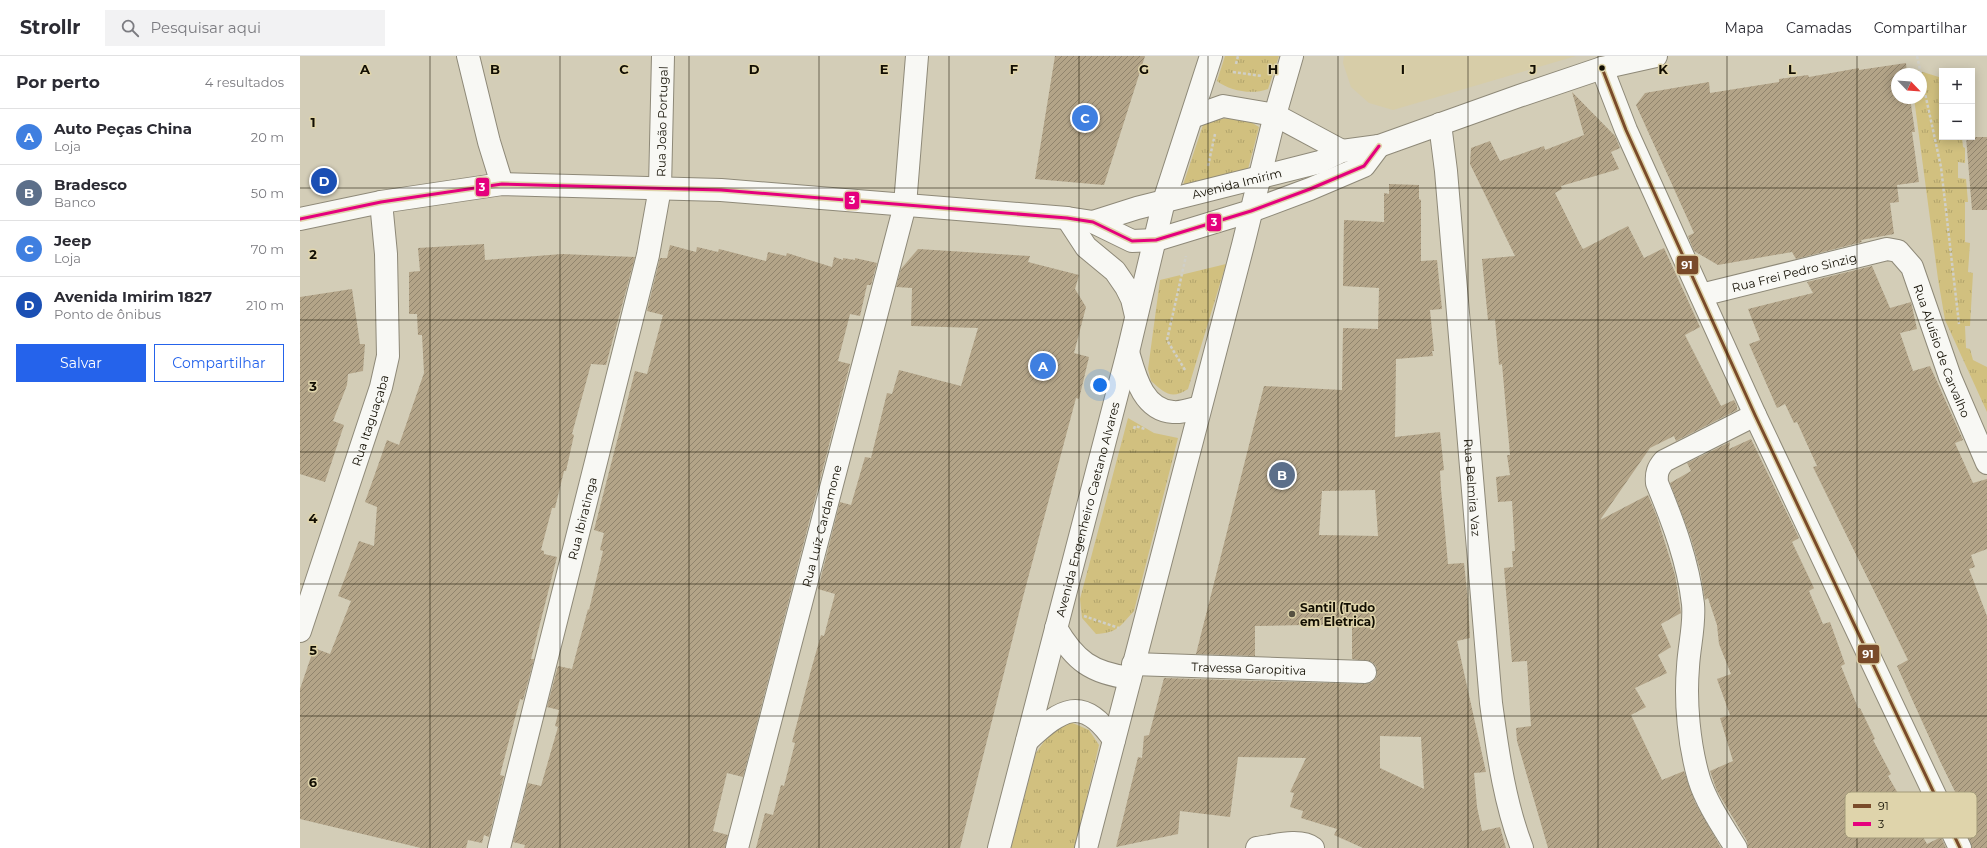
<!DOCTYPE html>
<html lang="pt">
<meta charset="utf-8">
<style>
body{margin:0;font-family:Montserrat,sans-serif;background:#f2f2f3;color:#2b2b33}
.controls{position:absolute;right:12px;top:12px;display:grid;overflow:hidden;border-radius:0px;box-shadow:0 2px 10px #0003}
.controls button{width:36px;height:36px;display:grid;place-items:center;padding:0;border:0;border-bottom:1px solid #e1e1e2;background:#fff;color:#2b2b33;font:20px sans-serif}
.compass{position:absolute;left:1591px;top:12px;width:36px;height:36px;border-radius:50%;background:#fff;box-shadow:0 2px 10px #0003;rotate:115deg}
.you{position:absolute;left:800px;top:329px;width:14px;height:14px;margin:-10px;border:3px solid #fff;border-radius:50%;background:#1a73e8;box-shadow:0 0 0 6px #1a73e833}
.badge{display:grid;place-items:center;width:26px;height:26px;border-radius:50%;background:#2563eb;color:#fff;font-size:13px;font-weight:700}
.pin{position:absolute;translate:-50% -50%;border:2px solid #fff;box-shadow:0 1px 4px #0006}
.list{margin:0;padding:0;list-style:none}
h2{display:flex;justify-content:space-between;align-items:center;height:52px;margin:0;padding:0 16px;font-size:17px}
h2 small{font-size:13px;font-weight:400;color:#7c7c81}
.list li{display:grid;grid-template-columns:26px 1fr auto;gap:12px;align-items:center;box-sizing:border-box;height:56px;padding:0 16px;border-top:1px solid #e1e1e2}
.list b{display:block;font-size:15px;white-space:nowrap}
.list p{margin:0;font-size:13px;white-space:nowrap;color:#7c7c81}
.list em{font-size:13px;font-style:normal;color:#7c7c81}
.actions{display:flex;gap:8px;padding:12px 16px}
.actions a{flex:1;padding:9px 0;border:1px solid #2563eb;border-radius:0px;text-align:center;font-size:14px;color:#2563eb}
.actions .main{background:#2563eb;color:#fff}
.icon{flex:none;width:22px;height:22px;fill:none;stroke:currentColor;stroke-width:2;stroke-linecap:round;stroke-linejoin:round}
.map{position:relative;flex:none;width:1687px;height:792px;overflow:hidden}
header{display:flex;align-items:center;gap:24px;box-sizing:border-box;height:56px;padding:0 20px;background:#fff;border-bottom:1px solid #e1e1e2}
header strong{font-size:19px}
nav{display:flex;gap:22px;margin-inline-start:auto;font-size:14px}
.search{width:280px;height:36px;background:#f2f2f3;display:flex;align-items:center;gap:10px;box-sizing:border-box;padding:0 14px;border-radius:0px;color:#7c7c81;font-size:15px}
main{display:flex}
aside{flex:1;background:#fff}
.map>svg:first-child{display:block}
</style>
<header>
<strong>Strollr</strong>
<div class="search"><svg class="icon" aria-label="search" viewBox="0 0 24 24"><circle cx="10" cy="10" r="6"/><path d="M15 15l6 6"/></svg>Pesquisar aqui</div>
<nav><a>Mapa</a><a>Camadas</a><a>Compartilhar</a></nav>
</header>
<main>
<aside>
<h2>Por perto<small>4 resultados</small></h2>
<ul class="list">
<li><span class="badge" style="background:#3f7fe0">A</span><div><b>Auto Peças China</b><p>Loja</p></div><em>20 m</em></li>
<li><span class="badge" style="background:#5c6f8a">B</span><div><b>Bradesco</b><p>Banco</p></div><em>50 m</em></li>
<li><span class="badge" style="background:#3f7fe0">C</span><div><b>Jeep</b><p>Loja</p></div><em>70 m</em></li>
<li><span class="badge" style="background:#1a4fb4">D</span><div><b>Avenida Imirim 1827</b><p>Ponto de ônibus</p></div><em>210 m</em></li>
</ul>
<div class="actions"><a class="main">Salvar</a><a>Compartilhar</a></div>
</aside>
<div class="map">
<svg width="1687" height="792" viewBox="0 0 1687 792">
<defs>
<pattern id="park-tufts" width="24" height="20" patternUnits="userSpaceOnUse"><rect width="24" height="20" fill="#d1c07f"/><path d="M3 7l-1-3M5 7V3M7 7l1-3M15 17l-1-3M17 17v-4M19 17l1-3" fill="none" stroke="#b2a46c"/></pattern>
<pattern id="building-hatch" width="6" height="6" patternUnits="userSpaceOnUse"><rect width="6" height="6" fill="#b3a488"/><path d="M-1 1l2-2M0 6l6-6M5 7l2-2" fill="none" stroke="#90846d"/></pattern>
</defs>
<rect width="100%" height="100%" fill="#d3cdb7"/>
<!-- built -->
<path fill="#d7cda8" d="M1044,0h232l-183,54 -24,-7 -18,-16 -8,-24z"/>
<!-- park -->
<path fill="url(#park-tufts)" d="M925,0h54l-11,33c-16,6 -38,2 -51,-8z
M1610,12l32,10v59h20l1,10 2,1v15l-7,-1v16l8,1 2,23h-3v40l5,1 -2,29 5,1 -3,53h-5l1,22 4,1 3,11 14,7v45l-42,-92 -7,-41 -24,-181h7v-24h-10z
M941,60l18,11 -13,50 -63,8 21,-63z
M926,208l-38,125c-17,11 -23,4 -37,-8l-3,-12 12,-89z
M828,362l26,15 24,5 -44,173c-14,15 -16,22 -38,23l-14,-16 -2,-19z
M768,665l21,9 10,15 -24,103h-64l25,-95 19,-27z"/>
<!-- building -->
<path fill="url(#building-hatch)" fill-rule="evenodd" d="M755,0h90l-41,129 -69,-6z
M1606,7l1,11h-10v24h13l5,34h-3l7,50 -22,3 2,17 -9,1 4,31 -33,6 1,2 -66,17 -4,-7 -74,13 -24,-14 -6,-15 6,-3 -58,-128 9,-12 64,-11 1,11 69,-11v-3l29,-4 1,2 50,-9v2z
M1272,36l43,44 5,12 -9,4 8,17 -58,17 1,3 -7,4 25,51 3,5 45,-23 16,32 20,-10 36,79 -15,8 36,71 13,-6 3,6v4l-61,31 -2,-5 -24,12 -50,72 48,-25 9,22 18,58 6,38 -20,11 10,23 -13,8 9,18 -32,15 11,19 -15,8 31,65 22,-9 11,31 26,46h-173l-31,-107 -1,-13 15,-2 -4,-65 -15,1 -8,-94 9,-1 -1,-16h3l-3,-50 -14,1 -2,-25 14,-2 -3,-20h3l-8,-91 -3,1 -4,-46 -7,1 -6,-61 33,-3 -45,-92 1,-16 19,-7 10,20 44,-15 1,4 39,-15z
M1666,81h21v73h-15z
M1089,128l30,1v14l2,1v61l16,-1 5,49 -12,1 4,41h-2l1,5 -37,3 -1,78 45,-5 4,38 -4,1 1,18 7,75 16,-1 4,38 2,37 -13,3 29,131 -12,1 3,34 5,24 18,-4 6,21h-143l-29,-13 3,-6 -36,-11 2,-7 -13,-4 4,-14 -4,-1 16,-34 -68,-1 -8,60 -50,-6 -2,23 -62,13 22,-90 4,1 2,-22 5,-1 15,-57 201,6 6,-1 5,-5 1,-5 -1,-7 -4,-4 -20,-3v-35l-97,2v30l-59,-2 68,-268 78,4 1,-62 35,1 1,-41 -36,-2 1,-66 40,2v-29l5,1zM1075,434l3,46 -59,-1 3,-44zM1080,680l41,1 3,52 -44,-21z
M184,188l1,16 77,-6 73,3 -29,108 -15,-1 -19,70 2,1 -8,36h-2l-9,37h-3l-11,42 3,1v3l13,3 -26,102h3l-11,41 -3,-1 -20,76 4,1 -15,61 -5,-2 -2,8 -14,-3 -2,8h-45l-121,-29v-130l14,-41 16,6 21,-53 -13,-5 21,-55 15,5 3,-39 -12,-5 22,-62 12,5 25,-72 -2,-38h-4l-1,-21h-8v-42l11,-1 -2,-23z
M370,189l26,7 1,-5 21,5 1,-3 47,12 2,-9 18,4 1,-3 45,14 2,-10 9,3v-2l12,2v-2l22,5 -6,22h-4l-7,31 -10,-2 -12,47 12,3 -107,413 -16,-4 -14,58 15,4 -3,13h-201l1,-3 -12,-3 15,-59 13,3 17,-59 -3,-1 4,-16 -12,-3 11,-41 14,3 16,-60 1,1 14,-59 -3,-1 4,-17 -10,-3 41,-159 12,3 16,-59 -16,-4 13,-53h7z
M618,193l112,7 -2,6 51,13 -4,14 11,18 -12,46 15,4 -10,42 -3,-1 -53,199 -63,251h-204l9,-35 8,2 8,-30 3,1 11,-43 -3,-1 19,-72 10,-35 3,1 11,-42 -17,-5 22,-87 11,3 14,-48 6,1 16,-65 5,1 7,-24 62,16 17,-58 -67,-2 1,-38 -16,-1 5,-18z
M1572,210l18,42 21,-6 6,27 -17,4 13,38 17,-5 33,74 -8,3 18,40 14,-4v70l-16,6 4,12 -6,2 18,47v232h-15l-9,-23 7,-3 -30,-61 -43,-95 11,-6 -95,-193 4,-1 -20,-44 -3,1 -9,-19 -8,4 -28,-64 11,-4 -12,-31 65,-16 -6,-11z
M52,233l8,55h5l-2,27 -15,3 -1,11 -14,36 11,4 -19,57 -25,-8v-177z
M1451,383l48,99 -7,4 22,46 -5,3 14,33 7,-2 15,42 -4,2 17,42h2l15,31 -2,1 18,34 -3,2 39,68 14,-7 5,11h-198l-1,-7 -30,-50 -7,-20 23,-10 -13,-43 10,-3 -13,-36 14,-5 -12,-30 -2,-19 -9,-27 -3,2 -5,-30 -9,-32 -21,-55 21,-12 -4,-8 43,-21 -1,7z"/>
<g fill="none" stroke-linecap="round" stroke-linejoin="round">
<!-- minor casing -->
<g stroke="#8e8978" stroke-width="24">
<g id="minor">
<path d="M168,0l21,86 13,42"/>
<path d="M1302,12l24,62 129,285 205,433"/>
<path id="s1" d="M1140,68l6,47 45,532c7,50 13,98 31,145"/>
<path id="s2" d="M1401,239l186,-46 11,2 14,16 38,110 37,86"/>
<path id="s3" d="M0,575l81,-244 7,-31 -2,-102 -5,-52"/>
<path id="s4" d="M833,608l232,8"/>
<path id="s5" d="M199,792l149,-593 12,-67 3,-132"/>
<path id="s6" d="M437,792l168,-643 12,-149"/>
<path d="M957,792c16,-2 43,-10 56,0"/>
<path d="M1436,792c-13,-21 -30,-46 -37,-69 -10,-34 -14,-77 -11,-112 1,-21 7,-42 5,-63 -5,-43 -20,-82 -36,-121 -1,-10 1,-15 7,-22l91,-46"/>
</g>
</g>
<!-- major casing -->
<g stroke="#8e8978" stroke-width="24">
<g id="major">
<path d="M892,61l31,-11 52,9 67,36"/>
<path d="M767,162l19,29 29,24 11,16 6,12 4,17"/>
<path d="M0,163l81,-17 121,-18 219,6 346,28 26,4 39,19 24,-1 95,-29 59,-22 54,-23 15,-20"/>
<path id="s7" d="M793,166l44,-14 183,-46 22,-11 37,-5 140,-50 83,-28 54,-12"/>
<path d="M828,296c7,24 15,58 45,60 9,1 19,-3 27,-5"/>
<path d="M756,572c19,33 36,45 74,50"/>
<path d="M727,685c34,-32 56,-47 87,-1"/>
<path id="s8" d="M699,792l129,-496 36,-151 47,-145"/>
<path d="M786,792l157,-603 32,-130 17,-59"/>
</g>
</g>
<!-- path -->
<path stroke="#d0cfc7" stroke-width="2.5" stroke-dasharray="3 2" stroke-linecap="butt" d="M1617,0l24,111 18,157
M936,8l2,-8
M933,16l29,4
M908,110l7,-32
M885,314l-18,-30 19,-84
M834,373l1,-3 10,3
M784,560l35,12"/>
<!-- minor -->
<use href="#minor" stroke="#f8f8f4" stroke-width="22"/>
<!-- major -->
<use href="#major" stroke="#f8f8f4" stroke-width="22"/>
<!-- bus-1 casing -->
<g stroke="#dfd4ab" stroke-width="6">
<path id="bus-1" d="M1302,12l24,62 129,285 205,433"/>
</g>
<!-- bus-2 casing -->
<g stroke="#dfd4ab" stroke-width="6">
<path id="bus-2" d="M0,163l81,-17 121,-18 219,6 346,28 26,4 39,19 24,-1 95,-29 59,-22 54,-23 15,-20"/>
</g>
<!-- bus-1 -->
<use href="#bus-1" stroke="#7a4b2a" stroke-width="3"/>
<!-- bus-2 -->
<use href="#bus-2" stroke="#e5007d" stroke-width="3"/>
</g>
<!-- grid -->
<path fill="none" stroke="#120e02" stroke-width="1" stroke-opacity="0.55" d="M130,0v792M260,0v792M389,0v792M519,0v792M649,0v792M779,0v792M908,0v792M1038,0v792M1168,0v792M1298,0v792M1427,0v792M1557,0v792M0,132h1687M0,264h1687M0,396h1687M0,528h1687M0,660h1687"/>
<!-- markers -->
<circle fill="#120e02" stroke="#dfd4ab" stroke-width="1.5" cx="1302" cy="12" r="3.5"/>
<circle fill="#565141" stroke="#dfd4ab" stroke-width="1.5" cx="992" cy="558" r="4"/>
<g text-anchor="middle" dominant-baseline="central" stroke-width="3" stroke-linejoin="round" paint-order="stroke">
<!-- street labels -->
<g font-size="12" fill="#120e02" stroke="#dfd4ab">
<text stroke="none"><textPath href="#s5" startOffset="746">Rua João Portugal</textPath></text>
<text stroke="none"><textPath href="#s7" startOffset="149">Avenida Imirim</textPath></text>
<text stroke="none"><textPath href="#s2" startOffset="96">Rua Frei Pedro Sinzig</textPath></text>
<text stroke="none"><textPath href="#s2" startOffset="313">Rua Aluísio de Carvalho</textPath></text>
<text stroke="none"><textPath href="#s3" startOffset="222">Rua Itaguaçaba</textPath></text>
<text stroke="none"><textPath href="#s1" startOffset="365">Rua Belmira Vaz</textPath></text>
<text stroke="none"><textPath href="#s8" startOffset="350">Avenida Engenheiro Caetano Alvares</textPath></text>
<text stroke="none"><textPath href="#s5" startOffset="340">Rua Ibiratinga</textPath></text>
<text stroke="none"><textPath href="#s6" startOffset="333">Rua Luíz Cardamone</textPath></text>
<text stroke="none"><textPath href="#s4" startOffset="116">Travessa Garopitiva</textPath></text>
</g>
<!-- poi labels -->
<g font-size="12" font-weight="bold" fill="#120e02" stroke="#dfd4ab" text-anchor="start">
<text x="1000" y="551">Santil (Tudo<tspan x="1000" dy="14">em Eletrica)</tspan></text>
</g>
</g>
<!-- legend -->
<rect x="1545" y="736" width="132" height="46" rx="6" fill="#dfd4ab" stroke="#a29978" stroke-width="1"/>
<rect x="1553" y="748" width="18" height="4" fill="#7a4b2a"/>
<rect x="1553" y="766" width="18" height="4" fill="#e5007d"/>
<g font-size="11" fill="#120e02">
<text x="1578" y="754">91</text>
<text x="1578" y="772">3</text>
</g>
<g font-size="13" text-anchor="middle" font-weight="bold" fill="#120e02" stroke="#dfd4ab" stroke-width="3" stroke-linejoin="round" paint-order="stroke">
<text x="65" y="18">A</text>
<text x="195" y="18">B</text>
<text x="324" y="18">C</text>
<text x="454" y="18">D</text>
<text x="584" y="18">E</text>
<text x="714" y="18">F</text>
<text x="844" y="18">G</text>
<text x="973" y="18">H</text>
<text x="1103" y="18">I</text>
<text x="1233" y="18">J</text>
<text x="1363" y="18">K</text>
<text x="1492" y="18">L</text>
<text x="13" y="71">1</text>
<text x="13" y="203">2</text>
<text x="13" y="335">3</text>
<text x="13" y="467">4</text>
<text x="13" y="599">5</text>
<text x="13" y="731">6</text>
</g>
<g stroke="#dfd4ab" stroke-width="1.5">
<rect x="175" y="121" width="15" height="20" rx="4" fill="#e5007d"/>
<rect x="544" y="135" width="16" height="19" rx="4" fill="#e5007d"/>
<rect x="906" y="157" width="16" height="19" rx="4" fill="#e5007d"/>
<rect x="1376" y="199" width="23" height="20" rx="4" fill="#7a4b2a"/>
<rect x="1557" y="588" width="23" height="20" rx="4" fill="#7a4b2a"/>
</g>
<g font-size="11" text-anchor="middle" font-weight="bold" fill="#fff">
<text x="182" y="135">3</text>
<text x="552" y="148">3</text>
<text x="914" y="170">3</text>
<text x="1387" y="213">91</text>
<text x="1568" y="602">91</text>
</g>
</svg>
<div class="controls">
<button>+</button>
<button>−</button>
</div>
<svg class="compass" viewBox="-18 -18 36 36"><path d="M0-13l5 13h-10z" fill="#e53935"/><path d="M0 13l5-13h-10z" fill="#7c7c81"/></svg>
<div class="you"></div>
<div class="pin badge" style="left:743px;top:310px;background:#3f7fe0">A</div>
<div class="pin badge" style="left:982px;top:419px;background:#5c6f8a">B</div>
<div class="pin badge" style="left:785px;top:62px;background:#3f7fe0">C</div>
<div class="pin badge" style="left:24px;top:125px;background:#1a4fb4">D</div>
</div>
</main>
